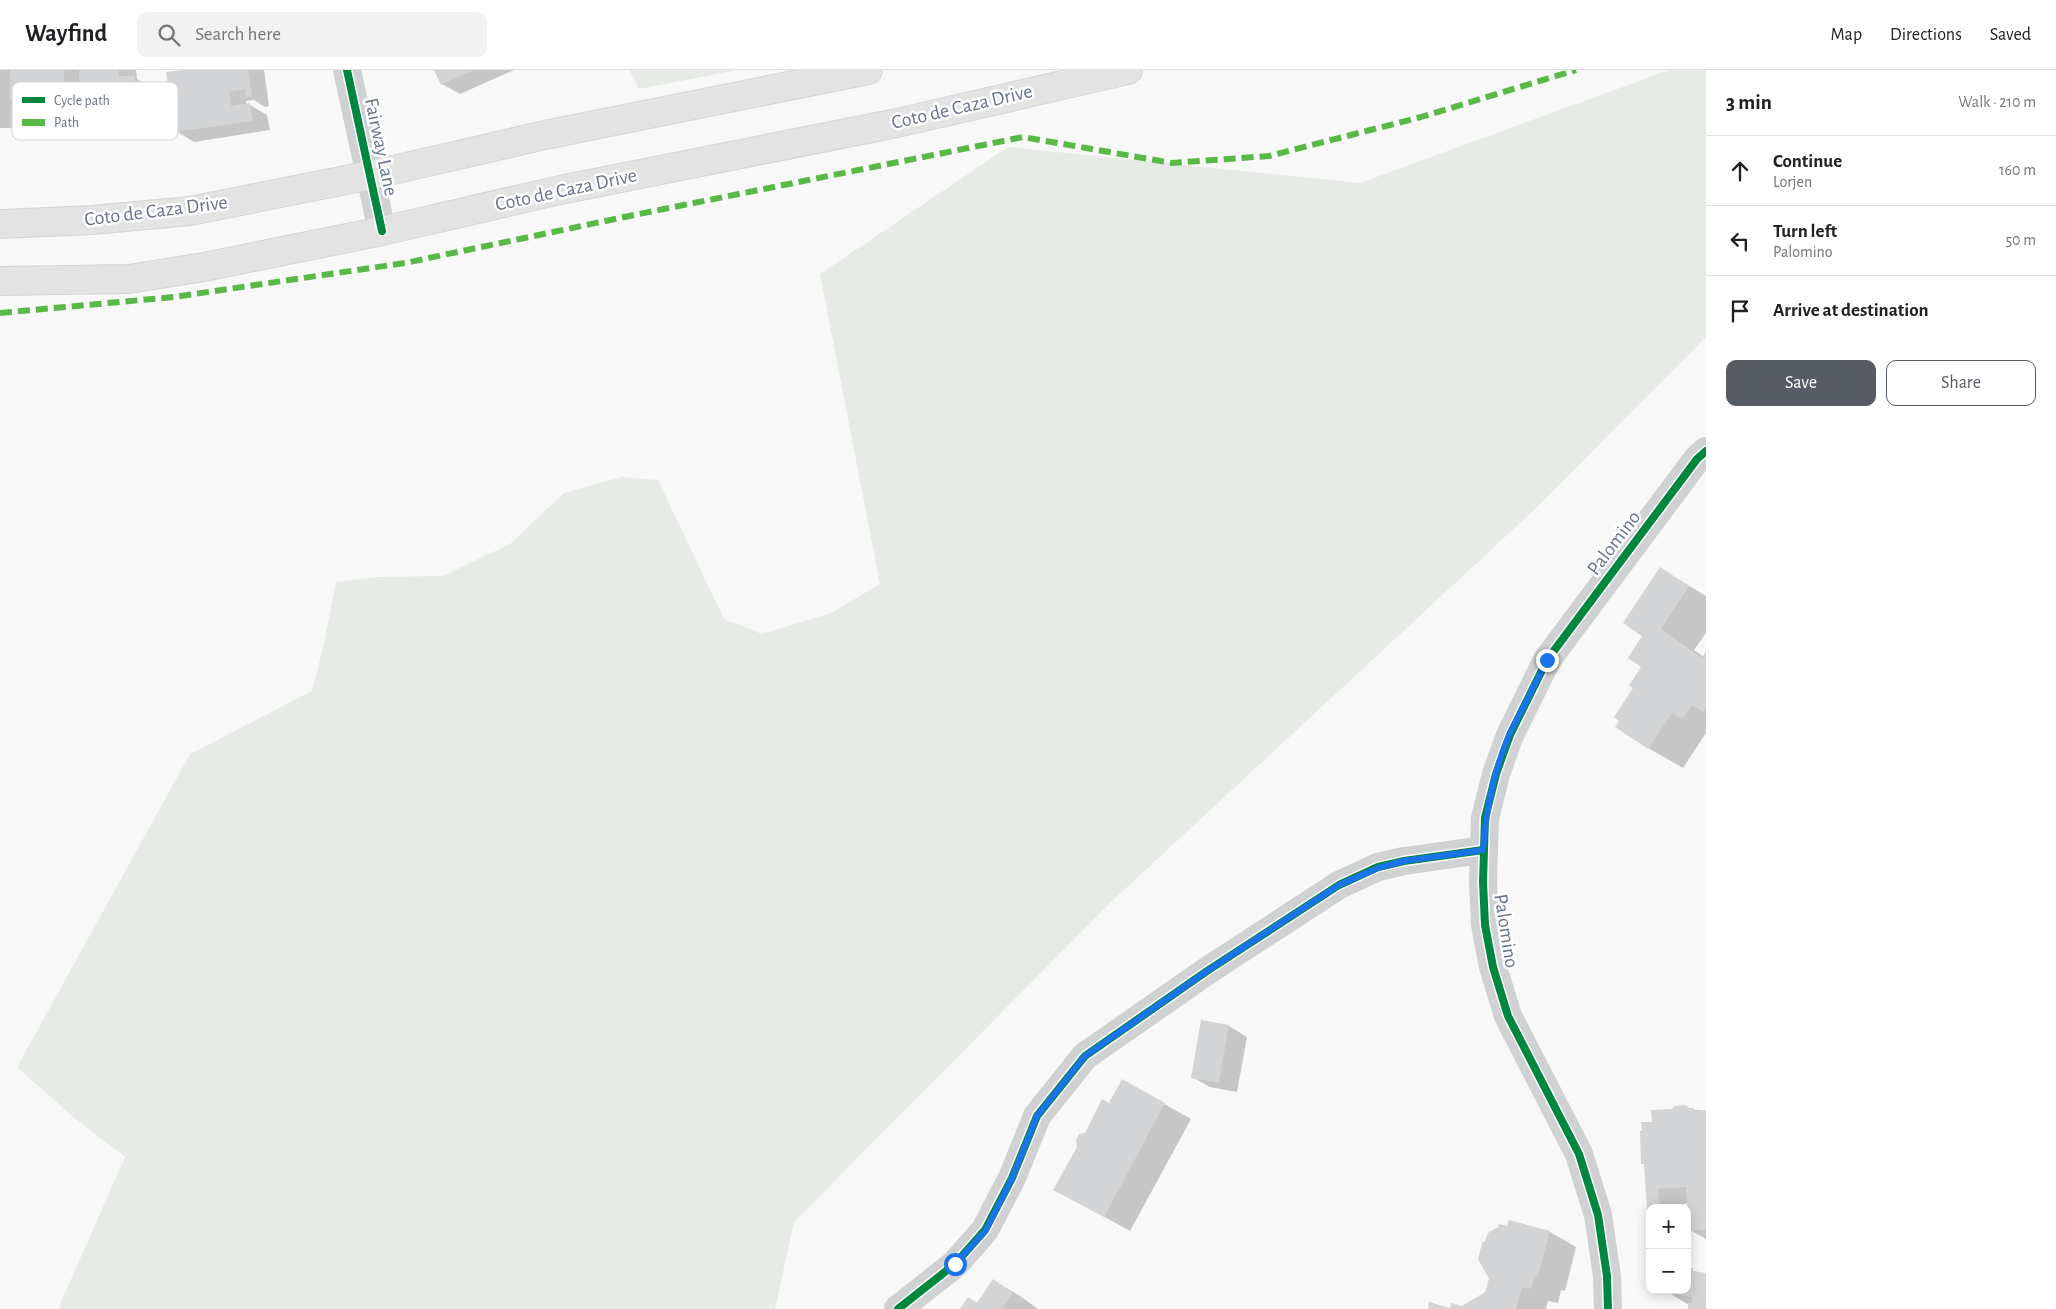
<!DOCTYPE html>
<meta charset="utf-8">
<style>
body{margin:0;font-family:"Alegreya Sans",sans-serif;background:#f2f2f2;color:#202124}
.controls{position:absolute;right:15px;bottom:15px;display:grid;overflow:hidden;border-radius:10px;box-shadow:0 2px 12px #0003}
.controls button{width:45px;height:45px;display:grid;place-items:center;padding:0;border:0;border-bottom:1px solid #e0e0e0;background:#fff;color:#202124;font:25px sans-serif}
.stop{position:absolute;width:15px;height:15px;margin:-11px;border:4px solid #1a73e8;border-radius:50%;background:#fff}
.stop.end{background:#1a73e8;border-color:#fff;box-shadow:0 1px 5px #0008}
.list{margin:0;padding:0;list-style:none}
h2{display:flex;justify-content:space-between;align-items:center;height:65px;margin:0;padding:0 20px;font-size:21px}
h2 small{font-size:16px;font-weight:400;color:#757577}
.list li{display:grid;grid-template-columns:32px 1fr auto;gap:15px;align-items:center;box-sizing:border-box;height:70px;padding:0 20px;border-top:1px solid #e0e0e0}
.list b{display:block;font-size:19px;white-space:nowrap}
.list p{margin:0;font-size:16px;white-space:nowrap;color:#757577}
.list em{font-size:16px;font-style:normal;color:#757577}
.actions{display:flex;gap:10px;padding:15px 20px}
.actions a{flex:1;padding:11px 0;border:1px solid #575b63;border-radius:10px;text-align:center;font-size:18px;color:#575b63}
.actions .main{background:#575b63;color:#fff}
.icon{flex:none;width:28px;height:28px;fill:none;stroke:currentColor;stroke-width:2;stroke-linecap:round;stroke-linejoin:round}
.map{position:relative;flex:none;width:1706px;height:1239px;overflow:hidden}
header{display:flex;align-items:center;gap:30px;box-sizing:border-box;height:70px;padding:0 25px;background:#fff;border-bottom:1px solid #e0e0e0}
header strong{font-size:24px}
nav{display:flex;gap:28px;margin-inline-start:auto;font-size:18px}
.search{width:350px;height:45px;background:#f2f2f2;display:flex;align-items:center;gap:12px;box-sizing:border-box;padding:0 18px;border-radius:10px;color:#757577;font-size:19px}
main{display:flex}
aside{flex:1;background:#fff}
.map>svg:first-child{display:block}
</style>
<header>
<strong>Wayfind</strong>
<div class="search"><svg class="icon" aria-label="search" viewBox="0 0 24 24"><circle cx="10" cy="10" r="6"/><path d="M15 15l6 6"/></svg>Search here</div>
<nav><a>Map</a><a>Directions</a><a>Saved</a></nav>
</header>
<main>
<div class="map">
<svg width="1706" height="1239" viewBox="0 0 1706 1239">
<rect width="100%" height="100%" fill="#f8f8f8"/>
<!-- green -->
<path fill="#e7ebe6" d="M629,0h109l-99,19z
M1669,0h37v267l-172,173 -424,393 -316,319 -19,87h-717l67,-152 -53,-41 -55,-49 173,-313 122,-63 12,-47 12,-62 40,-5 67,-1 67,-32 54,-51 58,-16 36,3 66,139 38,15 69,-21 49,-29 -60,-310 188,-127 352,36z"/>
<!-- shadow -->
<path fill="#0003" d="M0,0h136l1,9 15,9v26h-16l1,13 -38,1 -18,-11v-9l-52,1 -17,-10v29h-12z
M191,0h73l5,36 -4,1 -11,-7 -8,1 1,4h3l17,10 3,15 -76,12 -18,-11 -4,-28 -4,-3 2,-13z
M436,0h78l-54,24 -18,-10z
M1661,499l45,27v37l-12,17 10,7 2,-3v79l-23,35 -35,-20 -13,-60 8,-21 1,-31z
M1202,951l27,5 18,11 -10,55 -27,-5 -18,-10z
M1123,1011l68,38 -61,112 -49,-27 4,-70 25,-29z
M1690,1039l16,2v128l-16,-9 -2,-27 -4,1 1,4h-35l-1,19 -4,-62 -2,-2 10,-40z
M1509,1151l41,11 26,15 -11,44 -4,-1 -3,13 -10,-2 -2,8h-96l12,-1 24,-15z
M1692,1200l7,3 7,1v35h-17v-4l-20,-12 18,-3z
M994,1211l26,15 18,13h-77l17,-6z"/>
<!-- building -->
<path fill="#d3d4d5" d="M10,0h54v29h-54z
M79,0h40v6h16v28l-16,1v13h-39z
M183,0h65l4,27h-6l-1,-8 -16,3 2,14 19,-3 3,18 -78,11 -4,-31h-4l-4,-3 -1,-8 2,-4h4l-2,-14z
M434,0h40l-33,15z
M1660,497l29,19 -28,43 41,29 4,-7v57l-3,4 -11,-7 -10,14 -10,-6 -24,36 -33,-22 4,-6 -5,-4 19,-29 -4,-3 12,-18 -13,-9 14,-22 -19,-13z
M1201,950l28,5 -10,58 -28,-5z
M1122,1009l43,24 -61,114 -51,-27 24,-43 -1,-6 3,-7 6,-1 17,-34 7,4z
M1686,1035l3,3h5v3l12,-1v120l-17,1 -3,-44 -28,2 2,19h-10v19h-2l-4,-63h-3l-1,-33h2l-1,-9h11l-1,-12 21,-1 2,-3z
M1509,1150l41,11 -12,45h-3l-4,13 -9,-2 -6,22h-88l1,-7 21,6 1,-5 11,3 23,-14 4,-13 -11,-20 4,-16 3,-2 3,-8 10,-6 1,-3 8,2z
M1687,1198h6v3l13,2v36h-18v-6h4v-6l-24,-4v-3h19z
M993,1209l20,14 -11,16h-42l8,-12 9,6z"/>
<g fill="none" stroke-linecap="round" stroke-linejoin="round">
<!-- major casing -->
<g stroke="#d4d5d7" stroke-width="30">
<path id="major" d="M0,154l93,-4 97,-9 181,-36 174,-40 323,-65
M0,211l129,-2 75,-12 178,-36 178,-41 337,-67 231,-53"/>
</g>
<!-- minor -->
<path stroke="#d0d1d3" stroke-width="28" d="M347,0l35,161
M898,1239l57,-45 30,-34 27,-52 25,-62 48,-60 122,-85 132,-86 39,-18 26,-6 79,-11
M1608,1239l-1,-33 -9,-61 -19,-61 -71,-138 -15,-49 -8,-42 -2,-43 2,-64 11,-44 14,-39 37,-75 150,-201 9,-8"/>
<!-- major -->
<use href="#major" stroke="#e3e3e4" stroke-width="28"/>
<!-- quiet -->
<path stroke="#58b947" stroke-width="6" stroke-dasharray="12 6" stroke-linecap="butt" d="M0,243l174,-16 231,-34 229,-48 389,-78 149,26 97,-7 152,-39 155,-47"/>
<!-- cycleway casing -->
<g stroke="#fff" stroke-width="11">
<path id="cycleway" d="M347,0l35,161
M898,1239l57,-45 30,-34 27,-52 25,-62 48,-60 122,-85 132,-86 39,-18 26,-6 79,-11
M1608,1239l-1,-33 -9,-61 -19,-61 -71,-138 -15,-49 -8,-42 -2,-43 2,-64 11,-44 14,-39 37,-75 150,-201 9,-8"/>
</g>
<!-- cycleway -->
<use href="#cycleway" stroke="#00873e" stroke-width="8"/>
</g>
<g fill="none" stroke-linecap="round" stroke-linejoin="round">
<!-- route -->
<path stroke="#1a73e8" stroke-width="6" d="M955,1194l31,-34 26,-52 25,-62 48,-60 122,-85 132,-86 39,-17 26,-7 79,-11c3,-40 11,-81 27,-117 12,-24 25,-48 37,-73"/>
</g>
<g text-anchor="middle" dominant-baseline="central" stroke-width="5" stroke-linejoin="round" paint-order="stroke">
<!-- street labels -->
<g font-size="20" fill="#687288" stroke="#fff">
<text transform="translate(962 37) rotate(-13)">Coto de Caza Drive</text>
<text transform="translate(381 77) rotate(78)">Fairway Lane</text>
<text transform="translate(566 120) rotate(-12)">Coto de Caza Drive</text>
<text transform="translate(156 141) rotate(-7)">Coto de Caza Drive</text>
<text transform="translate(1614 473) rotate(-53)">Palomino</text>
<text transform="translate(1506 861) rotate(81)">Palomino</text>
</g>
</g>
<!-- legend -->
<rect x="12" y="12" width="166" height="58" rx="8" fill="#fff" stroke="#d2d5db" stroke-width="1"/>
<rect x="22" y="27" width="23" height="6" fill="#00873e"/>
<rect x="22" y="49" width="23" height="7" fill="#58b947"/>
<g font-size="14" fill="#687288">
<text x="54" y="35">Cycle path</text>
<text x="54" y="57">Path</text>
</g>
</svg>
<div class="controls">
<button>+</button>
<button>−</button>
</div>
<div class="stop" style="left:955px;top:1194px"></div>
<div class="stop end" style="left:1547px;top:590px"></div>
</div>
<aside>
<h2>3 min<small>Walk · 210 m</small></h2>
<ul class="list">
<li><svg class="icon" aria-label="ahead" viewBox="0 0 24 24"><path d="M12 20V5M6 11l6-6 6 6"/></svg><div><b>Continue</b><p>Lorjen</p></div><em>160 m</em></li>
<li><svg class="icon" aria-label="left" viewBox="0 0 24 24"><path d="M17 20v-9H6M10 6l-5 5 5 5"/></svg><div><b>Turn left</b><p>Palomino</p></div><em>50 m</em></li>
<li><svg class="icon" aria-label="arrive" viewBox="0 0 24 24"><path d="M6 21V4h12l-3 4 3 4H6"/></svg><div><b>Arrive at destination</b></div></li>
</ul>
<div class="actions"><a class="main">Save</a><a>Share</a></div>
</aside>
</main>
